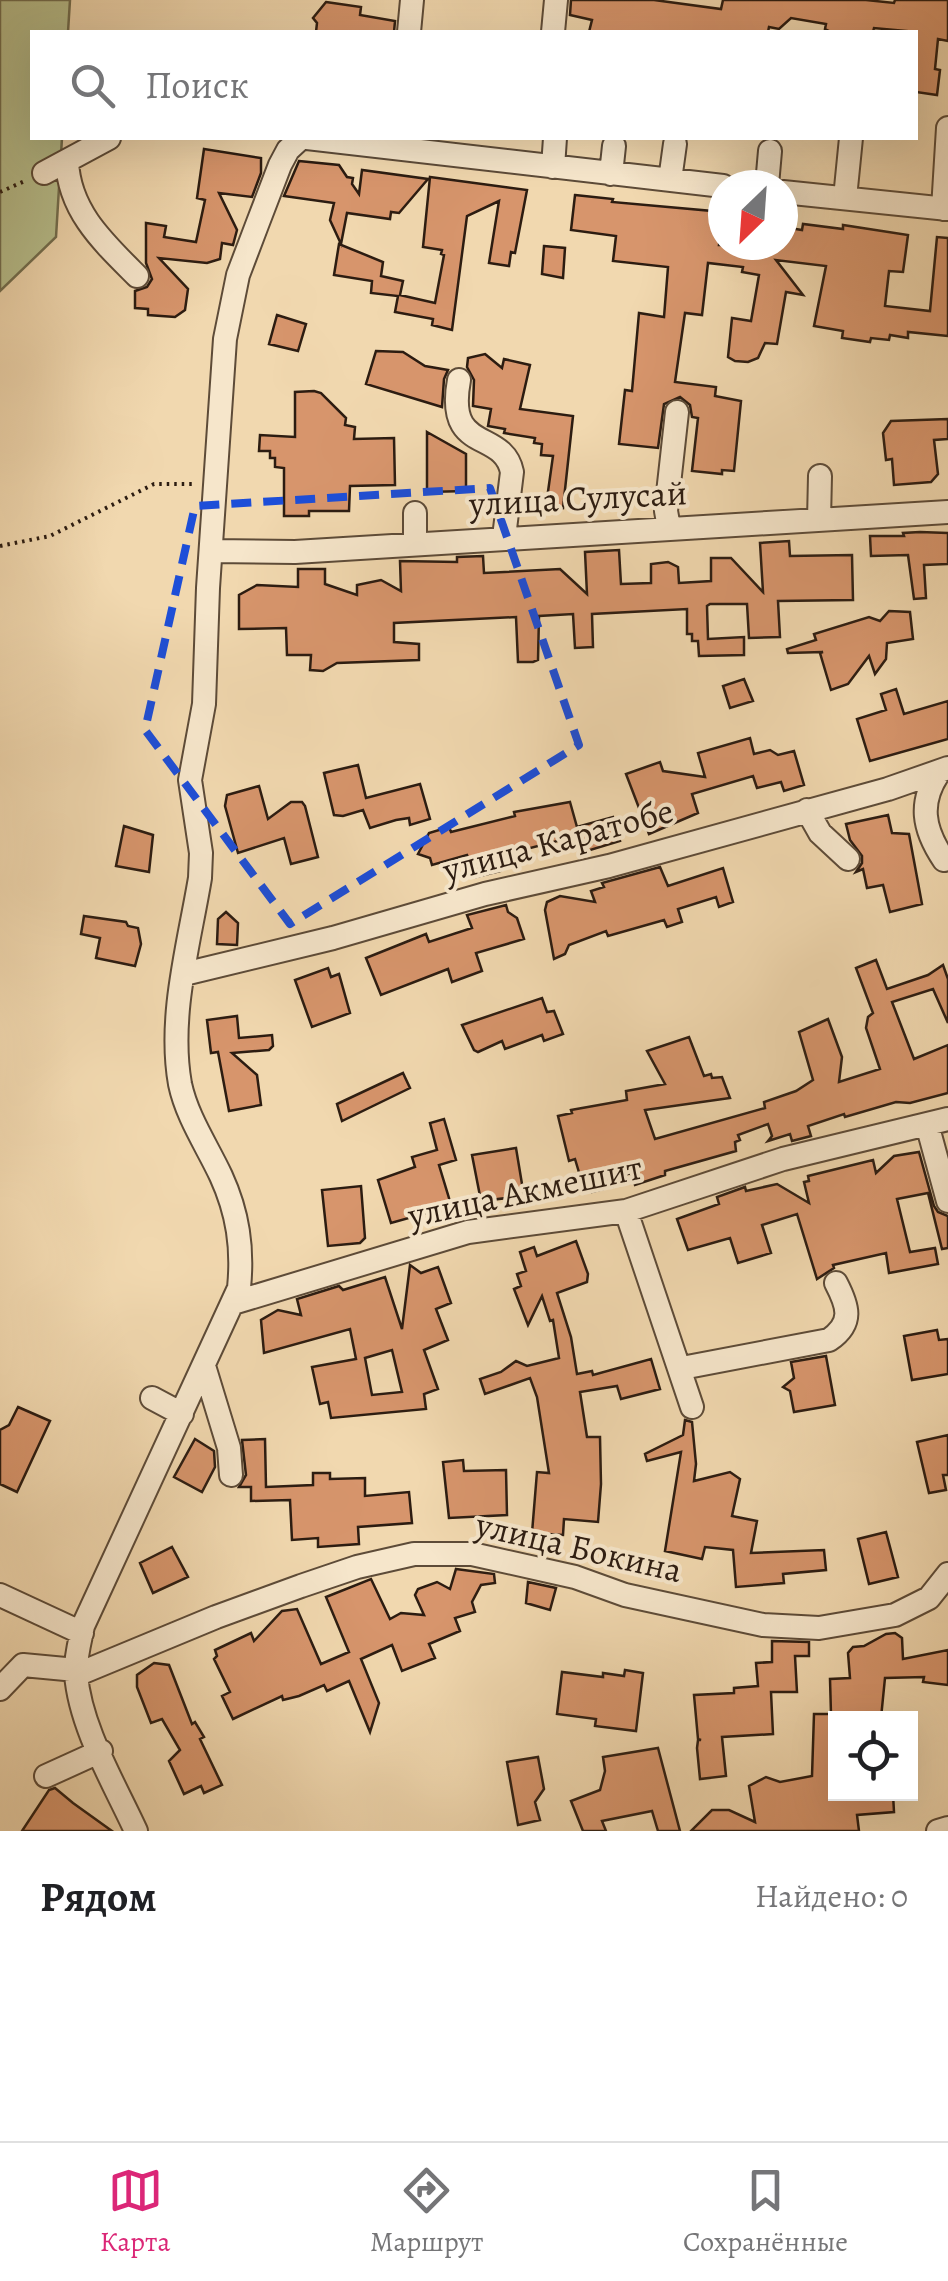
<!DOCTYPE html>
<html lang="ru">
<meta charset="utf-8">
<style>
body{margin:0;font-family:Alegreya,serif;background:#f6f6f6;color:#202124}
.controls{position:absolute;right:30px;bottom:30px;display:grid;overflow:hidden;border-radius:0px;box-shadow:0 10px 40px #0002}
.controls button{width:90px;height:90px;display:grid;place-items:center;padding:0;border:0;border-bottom:2px solid #e0e0e0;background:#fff;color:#202124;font:50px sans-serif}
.compass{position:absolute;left:708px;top:170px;width:90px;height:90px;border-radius:50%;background:#fff;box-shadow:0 10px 40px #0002;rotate:205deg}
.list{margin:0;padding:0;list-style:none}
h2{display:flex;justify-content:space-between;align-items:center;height:130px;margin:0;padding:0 40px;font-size:42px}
h2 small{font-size:32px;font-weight:400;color:#757577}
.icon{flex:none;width:55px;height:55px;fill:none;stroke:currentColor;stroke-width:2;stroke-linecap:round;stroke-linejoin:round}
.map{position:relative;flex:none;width:948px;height:1831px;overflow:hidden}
.search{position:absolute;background:#fff;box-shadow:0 10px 40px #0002;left:30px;right:30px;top:30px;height:110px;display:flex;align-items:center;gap:25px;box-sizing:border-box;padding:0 35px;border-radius:0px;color:#757577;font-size:38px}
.sheet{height:310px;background:#fff}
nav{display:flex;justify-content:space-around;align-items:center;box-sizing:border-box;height:140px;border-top:2px solid #e0e0e0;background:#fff;font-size:28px;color:#757577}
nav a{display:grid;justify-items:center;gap:5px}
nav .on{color:#db2777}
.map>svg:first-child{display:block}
</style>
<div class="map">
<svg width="948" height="1831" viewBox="0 0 948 1831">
<rect width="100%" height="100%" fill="#f1d8af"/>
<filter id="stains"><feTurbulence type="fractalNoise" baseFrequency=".002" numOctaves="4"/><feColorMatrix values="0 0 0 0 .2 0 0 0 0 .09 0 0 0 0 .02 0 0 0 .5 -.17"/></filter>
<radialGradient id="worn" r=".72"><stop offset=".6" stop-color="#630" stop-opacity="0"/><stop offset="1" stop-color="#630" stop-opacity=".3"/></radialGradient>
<!-- green -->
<path fill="#b7bf8d" stroke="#726e4f" stroke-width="2.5" d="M0,0h70l-2,32h-36v106h30l-6,99 -56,54z"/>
<!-- building -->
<path fill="#d7956c" stroke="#2c1c11" stroke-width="2.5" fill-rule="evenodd" d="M571,0h83l67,9 2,-9h143l28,3 1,-3h53v41l-10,-2 -3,30 5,1 -3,25 -21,-3v-60l-42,-4 -1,4h-42l-6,-3 1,-5 -35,-6 -12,11 -10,-2 -1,5h-179l3,-12 -22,-5z
M326,2l35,5 -1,8 35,6 -1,11h-78l1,-9 -4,-5z
M204,149l57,9v15l-9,24 -33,-4 18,37 -4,15 -11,-2 -2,16 -13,4 -48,-5 29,31 -3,21 -10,7 -27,-2v-6l-13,-1v-17l12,-4 5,-8 -6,-16v-40l20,3 -2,11 32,5 9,-42 -8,-2z
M299,161l40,4 8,12 6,1 -1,6 7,10 3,-24 66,9 -29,34 -8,-1 -1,7 -43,-6 -6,31 -11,-24 4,-17 -50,-7z
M430,177l97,13 -12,63 -4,-1 -2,14 -20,-3 10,-62 -32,15 -15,114 -20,-5 1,-6 -38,-7 3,-16 -27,-3 1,-12 -38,-6 5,-31 44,18 -2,14 22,5 -3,14 35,8 9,-48 -3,-1 1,-4 -19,-3z
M575,195l38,4 -1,3 111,10 -4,33h64v-18l19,3 1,-6 40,5v-4l65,10 -5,37 -14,-1 -4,35 45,5 7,-74 11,1v98l-40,-4v6l-18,-3 -1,5 -18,-2 -1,4 -28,-4 1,-7 -29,-5 12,-60 -50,-6 27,35 -17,-3 -9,52 -12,-1 -7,15 -10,4 -13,-1 -7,-4 4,-39 19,3 8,-46 -17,-3 1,-5 -35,-4 -6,52 -17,-2 -10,69 41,5 -1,9 26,5 -7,70 -12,-1v4l-30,-3 6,-53 -6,-1 -2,-12 -10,-8 -16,7 -6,44 -39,-4 6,-54 7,1 7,-78 25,4 4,-50 -55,-6 3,-25 -45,-6z
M544,246l21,2 -2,30 -21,-4z
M277,315l29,9 -8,27 -29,-7z
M376,351l27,1 22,14 23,4 -4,9 -2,28 -76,-23z
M485,354l17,14 2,-9 26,6 -10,44 53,7 -10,92 -17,-2 7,-50 -12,-1 1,-11 -8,-1 1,-5 -31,-5 1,-4 -17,-3 3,-17 -18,-3 1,-26 -7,-13 1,-9z
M314,391l7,2 25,25 -1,7 10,2 -1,12 40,-1 1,47 -45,1 -1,25h-40v5h-25v-48l-9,-1v-9h-5v-7h-11l1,-16 35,2v-45z
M948,419v20l-14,1 4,34 -7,8 -37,3 -2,-26 -6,1 -3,-27 8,-12z
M427,432l39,22v37l-39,1z
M920,532l28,1v31l-24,1 2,33 -12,1 -6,-44 -37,1 -1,-20h34l-1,-3z
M789,541l1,15 62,-1 1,45 -75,1 2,36 -31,1 -2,-34h-37l-3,2 1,33 36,-2v18l-45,1 -1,-15h-6v-7h-5v-25l-95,5 1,33 -18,1 -2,-34 -34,2 -1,44 -5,2h-15l-2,-45 -122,6v19l25,2v16l-82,3 -14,8 -13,-1 1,-15h-24l-1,-27 -47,1v-34l18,-10 41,2v-18h27v15l32,11v-10l24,-5 20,11 -1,-30 57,1v-5l26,-1 1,17 76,-4 27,25 -2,-42 34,-2 2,34 30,-1v-19l17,-2 10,5 1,16 32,-2v-23h20l32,34 -3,-49z
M889,611l21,1 3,27 -26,4 -1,16 -11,15 -6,-18 -21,28 -17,6 -11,-37 3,-1 -35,1 -1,-4 29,-9 -2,-6 55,-17 11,4z
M744,679l9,22 -23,7 -7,-22z
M896,689l8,25 44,-13v38l-78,22 -13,-42 29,-9 -5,-16z
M750,738l4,16 16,-4 8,5 16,-4 10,34 -20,6 -3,-9 -24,6 -4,-12 -61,18 6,19 -49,21 -23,-60 34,-12 3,9 42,6 -7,-24z
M358,765l8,33 54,-14 10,35 -20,6 -1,-7 -13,2 -26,8 -7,-18 -20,6 -9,-1 -10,-42z
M259,786l9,33 23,-17h11l3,4 13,51 -27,7 -7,-26 -46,15 -13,-47 2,-11z
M570,802l7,25 36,-10 7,24 -33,10 -1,-5 -22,5 -3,-11 -62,16 1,15 -24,6 -9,-22 -35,10 -2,-7 -12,-4 11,-21 20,-6 2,5 64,-16 -1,-4z
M888,815l4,18 17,1 13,70 -32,8 -7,-27 -16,3 -4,-19 -7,3 6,-9v-7l-12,-16 -4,-16z
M124,826l29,9 -4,37 -33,-6z
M660,867l8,19 55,-18 10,34 -14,5 -3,-10 -38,12 4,13 -15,5 -3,-7 -56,16 -2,-5 -37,14 -4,9 -11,5 -9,-49 2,-8 13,-6 35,6 -4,-11 13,-4 -2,-4z
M506,905l2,7 9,6 7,21 -48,14 6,18 -30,11 -4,-13 -67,26 -15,-37 60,-24 3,8 43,-14 -5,-13z
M226,912l12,11 -1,22 -20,-1 1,-25z
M84,916l42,6 2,4 10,2 3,16 -6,22 -39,-8 4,-20 -19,-4z
M876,960l11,29 41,-14 15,-10 5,14v44l-15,-34 -41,13 22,57 34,-14v48l-38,10 -14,-1 -51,15 -1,-3 -36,12 3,10 -19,5 -2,-7 -22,7 4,-5 -4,-12 -30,11 2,5 -5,2 1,9 -71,20v4l-30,10 -5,-13 -16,14 -22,6 -4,-15 -7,2 -6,-20 -6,2 -11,-45 14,-3 -1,-3 56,-10 -1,-9 39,-7 -18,-33 42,-14 15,39 7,-2 1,4 10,-1 8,21 -85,12 10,29 110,-31 -1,-6 32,-11 17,-11 -14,-48 29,-13 14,38 -3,25 41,-13 -14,-41 2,-11 5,-4 -17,-45z
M328,968l3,9 8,-3 11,39 -38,14 -17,-47z
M542,998l5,14 7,-1 9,23 -19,7 -2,-6 -37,14 -3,-8 -24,11 -4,-2 -12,-25z
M237,1016l2,22 33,-3 1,11 -4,4 -37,3 25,22 4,30 -32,6 -11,-59 -7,1 -4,-33z
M403,1073l7,15 -68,33 -5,-17z
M444,1119l12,41 -17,5 16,53 -21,6 -4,-12 -39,11 -13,-43 37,-13 -3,-10 25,-7 -7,-27z
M516,1148l8,48 -43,5 -9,-46z
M919,1152l15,54 4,6 10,4v32l-6,1 -14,-56 -31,6 13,53 25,-4 3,16 -49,9 -3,-20 -53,12 1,3 -17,11 -20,-65 -35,11 9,28 -33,10 -8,-25 -42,12 -11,-31 42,-15 -2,-7 28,-10 1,4 31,-7 32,19 -5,-21 5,-1 -1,-5 65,-16 3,13 18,-17z
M361,1186l4,52 -5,5 -32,3 -6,-56z
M576,1241l12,33 -1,8 -30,11 14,44 6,37 15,-3 1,4 58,-16 9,30 -39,10 -4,-13 -37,6 7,45h13l1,47 -3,38 -34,-3 -1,16 -31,-2 5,-61 12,1 -12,-76 -7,-19 -45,16 -5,-15 21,-7 15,-11 11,5 32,-8 -6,-38 -3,1 -8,-25 -14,29 -14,-36 7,-3 -4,-12 9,-3 -6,-19 14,-5 3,9z
M410,1265l11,8 17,-6 13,36 -15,6 12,31 -24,10 14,39 -14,5 2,15 -95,9 -3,-16 -8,2 -8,-37 44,-8 -6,-30 -86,24 -3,-33 17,-10 23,5 -4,-16 42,-13 4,4 42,-13 17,52zM392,1350l10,42 -30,3 -7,-37z
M937,1330l2,10 9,-1v35l-36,6 -8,-44z
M826,1356l9,49 -41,7 -4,-21 -7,-4 11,-9 -3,-16z
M18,1407l32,14 -33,71 -17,-8v-54l9,-5z
M685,1420l7,2 4,42 -2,17 36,-9 10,7 -8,37 25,5 -6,32 73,-3 2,20 -43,4 1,9 -48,4 -3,-37 -28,-3 -3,12 -37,-8 16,-99 -34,9 -2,-7 38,-19z
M948,1435v40h-5l3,15 -17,3 -12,-51z
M195,1439l19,12 1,16 -13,25 -28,-15z
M265,1439l1,48 47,-2v-12h17v6l35,-1v18l44,-4 3,31 -54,4 1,17 -41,3v-9l-26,2 -2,-40 -39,1v-14h-12l7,-12 -4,-35z
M463,1460l1,11 42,-1 1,45 -58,3 -6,-56z
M886,1532l12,45 -29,7 -11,-45z
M172,1547l16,30 -35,16 -13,-30z
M456,1569l38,5 1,9 -14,2 -9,17 3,10 -20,6 5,13 -31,13 6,14 -33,13 -10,-26 -31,14 18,44 -9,29 -21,-51 -22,10 -3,-6 -25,11 -16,4 -1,-4 -49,23 -11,-23 8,-4 -16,-33 3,-3 -2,-6 36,-17 3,8 28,-30 15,-2 24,55 28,-12 -23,-55 45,-18 19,40 11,-6 23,2 -9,-20 3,-6 19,-7 13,7z
M528,1582l28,6 -6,22 -24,-7z
M895,1633l7,5 1,21 45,-9v35l-25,-3 1,-5 -39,1 -4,40h-45v76h57l1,18 -37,3 2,16h-168l21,-21h17l26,12 -6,-36 17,-9 14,5 32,-6 2,-62h17l-1,-35 20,-1 -2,-25 5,-6 11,-1 22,-12z
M772,1641l37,1v14h-14l2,36h-26l2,42 -51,3 4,39 -26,3 -3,-31 1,-8h3l-3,-1 -4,-44 40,-2v-5l24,-2 -2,-23 16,-1z
M154,1663l15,2 23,59 3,-2 9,15 -4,2 22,46 -18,8 -3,-7 -17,8 -15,-33 11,-11 -18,-31 -11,4 -14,-36v-12z
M625,1670l18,3 -7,58 -41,-5 1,-7 -39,-5 5,-42 41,5v-4l21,3z
M658,1748l22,83h-22l-6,-20 -50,10 4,10h-23l-12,-30 29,-11 5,-19 -2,-14z
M538,1757l6,32 -9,13 5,18 -22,5 -11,-63z
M55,1788l18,15 39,28h-90l27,-41z"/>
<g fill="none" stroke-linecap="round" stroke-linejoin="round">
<!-- minor casing -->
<g stroke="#5d4b38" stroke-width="26">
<path id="minor" d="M409,32l3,-32
M553,32l3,-32
M307,138l416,48
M67,161c2,50 36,81 70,115
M553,167l2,-29
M44,173l65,-35
M611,174l3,-28
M670,180l5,-36
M767,185l3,-34
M783,192l165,17
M845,198l6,-60
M943,209l5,-81
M459,380c-14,75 44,48 53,92l-8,65
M819,520l1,-44
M669,528l-3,-17 11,-99
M415,542v-29
M211,551l84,1 653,-40
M940,771c-22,31 -17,58 4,89
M807,810l13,23 28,26
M184,974l149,-36 152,-44 124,-28 279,-77 60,-21
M927,1124l21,77
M626,1211l66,196
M233,1303l235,-71 158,-21 157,-52 165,-40
M204,1366l25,82 2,27
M682,1368l147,-28c25,-17 19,-34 7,-57
M152,1398l30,16
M0,1595l82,38
M76,1675l140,-58 85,-31 56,-19 57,-13h58l103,23 50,18 138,30 56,3 76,-13 34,-17 19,-24
M0,1689l23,-24 53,5
M46,1776l55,-25
M136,1831c-22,-48 -56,-104 -60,-157 -1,-16 4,-33 7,-48l156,-338c4,-40 -1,-75 -18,-112 -14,-30 -34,-59 -41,-92 -12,-67 9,-140 20,-206l1,-25 -11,-73 14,-76 4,-116 17,-249 13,-64 19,-50 23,-60 8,-15 13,-12
M938,1831l10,-3"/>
</g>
<!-- path -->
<path stroke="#2c1c11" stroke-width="4" stroke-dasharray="2.5 5" stroke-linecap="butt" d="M0,192l25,-11
M0,546l50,-10 104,-52h41"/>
<!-- minor -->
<use href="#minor" stroke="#f6e6cb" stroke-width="22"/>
</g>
<!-- marked area -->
<path fill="none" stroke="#1d4ed8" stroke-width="8" stroke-dasharray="20 12" stroke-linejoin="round" d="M490,488l89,257 -289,179 -145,-194 50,-224z"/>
<g text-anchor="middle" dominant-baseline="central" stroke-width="8" stroke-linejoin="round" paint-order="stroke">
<!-- street labels -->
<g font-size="35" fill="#2c1c11" stroke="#f6e6cb">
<text transform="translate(578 498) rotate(-3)">улица Сулусай</text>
<text transform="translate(558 840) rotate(-15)">улица Каратобе</text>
<text transform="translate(525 1191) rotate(-12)">улица Акмешит</text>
<text transform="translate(579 1547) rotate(13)">улица Бокина</text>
</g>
</g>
<rect width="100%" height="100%" filter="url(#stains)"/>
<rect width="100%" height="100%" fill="url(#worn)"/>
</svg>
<div class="controls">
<button><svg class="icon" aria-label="locate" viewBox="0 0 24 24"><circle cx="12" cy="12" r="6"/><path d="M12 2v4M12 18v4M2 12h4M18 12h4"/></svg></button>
</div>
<svg class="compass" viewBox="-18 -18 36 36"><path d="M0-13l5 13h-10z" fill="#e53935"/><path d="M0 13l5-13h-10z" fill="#757577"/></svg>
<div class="search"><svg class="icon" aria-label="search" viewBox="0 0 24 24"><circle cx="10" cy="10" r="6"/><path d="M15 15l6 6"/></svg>Поиск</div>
</div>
<section class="sheet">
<h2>Рядом<small>Найдено: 0</small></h2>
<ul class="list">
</ul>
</section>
<nav>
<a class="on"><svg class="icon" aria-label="map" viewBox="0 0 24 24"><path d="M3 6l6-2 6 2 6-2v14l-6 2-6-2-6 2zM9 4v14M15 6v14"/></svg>Карта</a>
<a><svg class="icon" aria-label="directions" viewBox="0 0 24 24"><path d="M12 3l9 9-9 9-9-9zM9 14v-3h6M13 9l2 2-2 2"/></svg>Маршрут</a>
<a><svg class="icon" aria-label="saved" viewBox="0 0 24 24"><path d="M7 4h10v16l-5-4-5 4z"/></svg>Сохранённые</a>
</nav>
